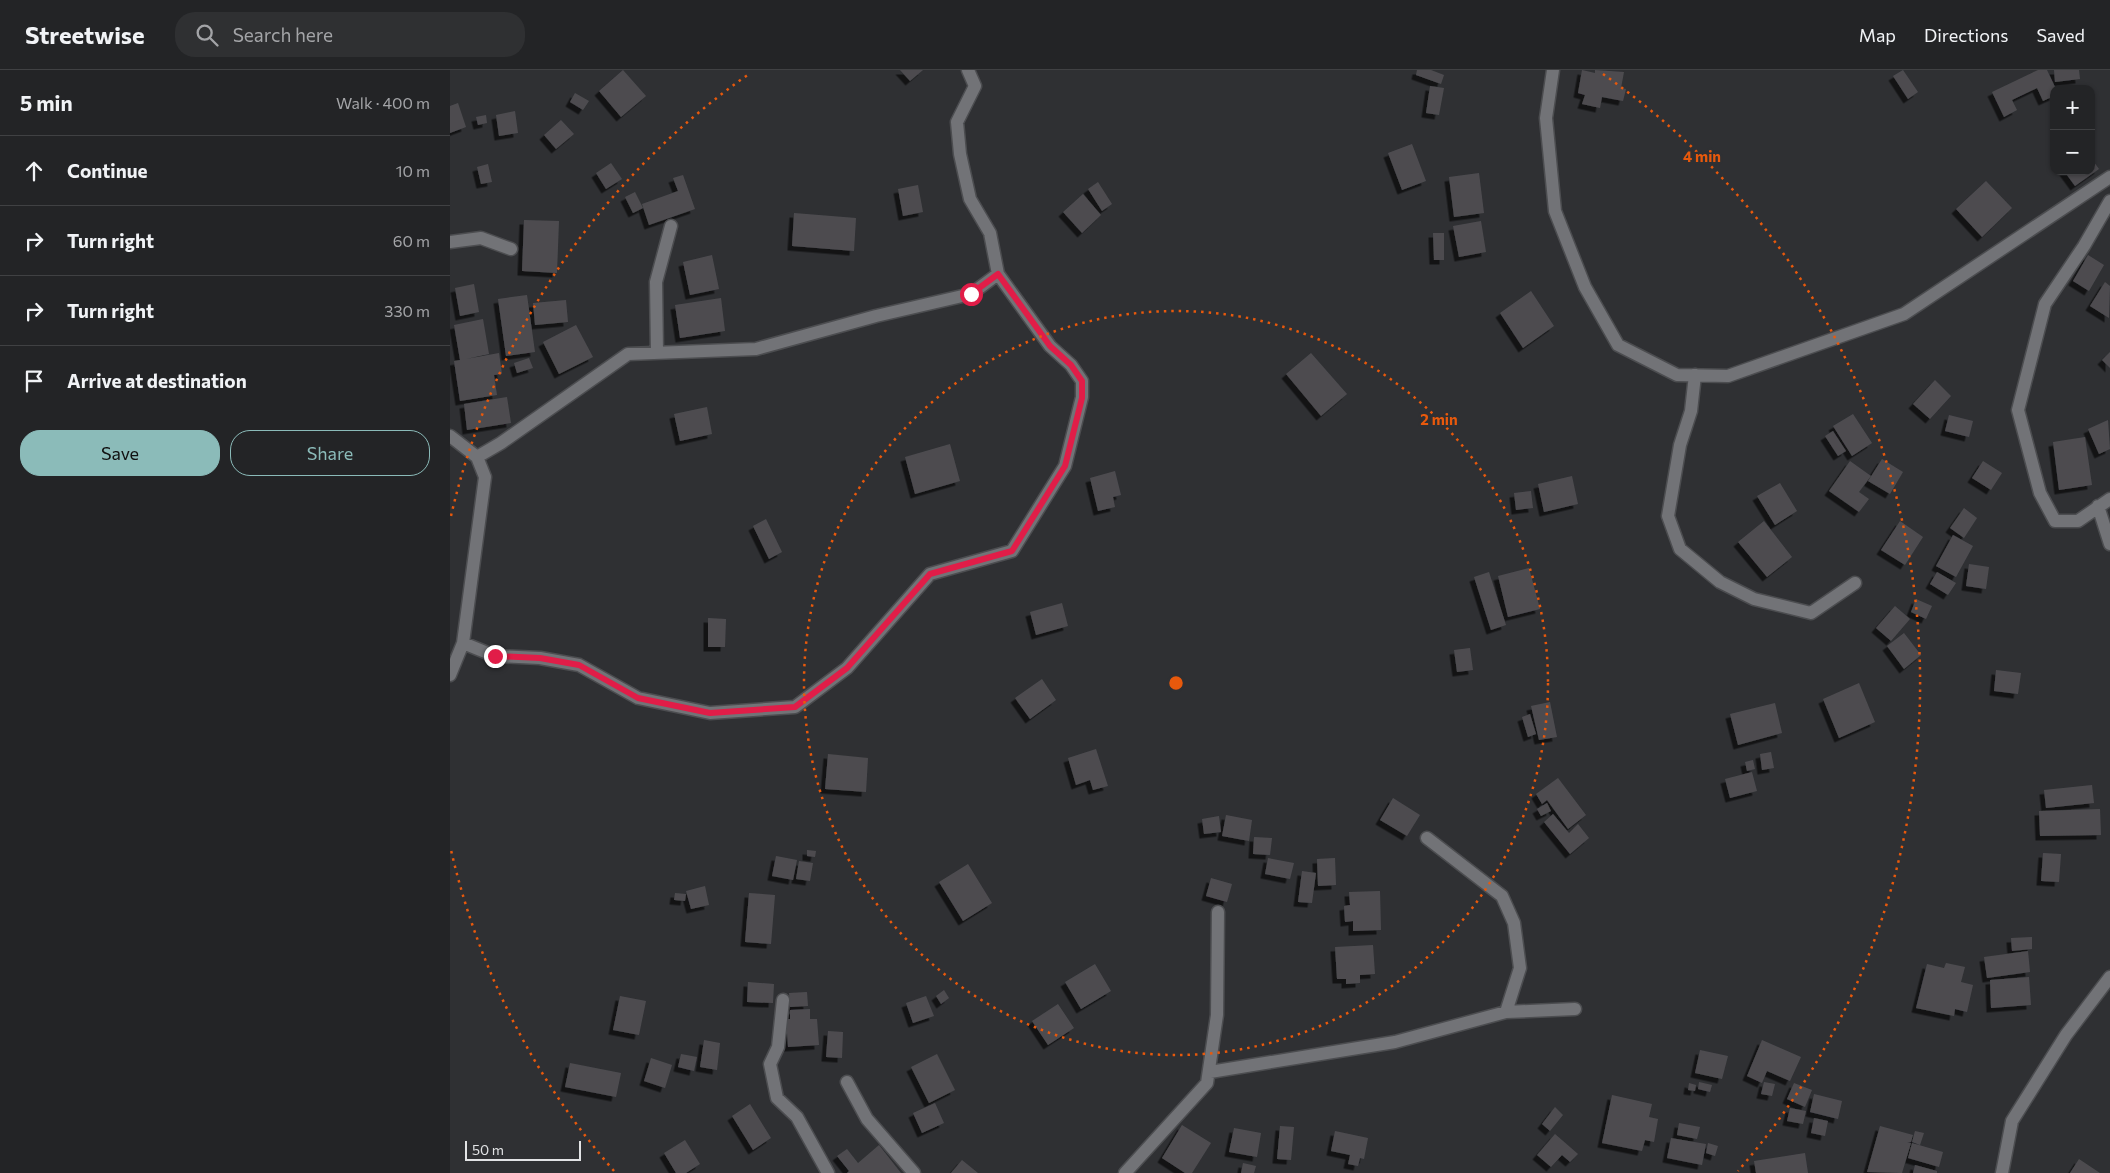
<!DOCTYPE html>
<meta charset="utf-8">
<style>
body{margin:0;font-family:Commissioner,sans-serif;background:#2f3032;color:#f1f3f6}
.controls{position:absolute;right:15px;top:15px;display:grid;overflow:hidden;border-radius:10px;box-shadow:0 1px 4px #0004}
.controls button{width:45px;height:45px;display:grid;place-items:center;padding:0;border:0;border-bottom:1px solid #404143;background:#232426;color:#f1f3f6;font:25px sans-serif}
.scale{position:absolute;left:15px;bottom:12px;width:116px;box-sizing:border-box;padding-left:5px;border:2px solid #e2e3e5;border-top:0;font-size:14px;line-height:18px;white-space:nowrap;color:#e2e3e5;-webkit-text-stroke:4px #2f3033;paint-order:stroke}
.stop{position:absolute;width:15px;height:15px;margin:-11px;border:4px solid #e11d48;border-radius:50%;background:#fff}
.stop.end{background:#e11d48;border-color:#fff;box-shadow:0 1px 5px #0008}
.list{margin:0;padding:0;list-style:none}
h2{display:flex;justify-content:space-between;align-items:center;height:65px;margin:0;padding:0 20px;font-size:21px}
h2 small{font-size:16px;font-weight:400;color:#a3a4a7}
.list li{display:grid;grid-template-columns:32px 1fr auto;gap:15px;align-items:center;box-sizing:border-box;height:70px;padding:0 20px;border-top:1px solid #404143}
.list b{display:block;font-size:19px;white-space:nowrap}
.list em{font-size:16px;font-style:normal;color:#a3a4a7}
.actions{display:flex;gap:10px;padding:15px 20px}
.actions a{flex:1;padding:11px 0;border:1px solid #8bbbb9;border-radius:20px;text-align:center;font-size:18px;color:#8bbbb9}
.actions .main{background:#8bbbb9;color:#111}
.icon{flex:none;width:28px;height:28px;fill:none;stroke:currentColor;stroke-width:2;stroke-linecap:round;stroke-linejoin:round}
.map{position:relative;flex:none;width:1660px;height:1103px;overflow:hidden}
header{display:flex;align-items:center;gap:30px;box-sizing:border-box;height:70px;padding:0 25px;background:#232426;border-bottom:1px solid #404143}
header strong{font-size:24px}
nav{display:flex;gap:28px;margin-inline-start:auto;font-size:18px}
.search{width:350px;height:45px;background:#2f3032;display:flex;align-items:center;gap:12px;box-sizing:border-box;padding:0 18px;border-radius:20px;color:#a3a4a7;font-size:19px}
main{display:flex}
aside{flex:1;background:#232426}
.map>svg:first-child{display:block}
</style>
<header>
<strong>Streetwise</strong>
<div class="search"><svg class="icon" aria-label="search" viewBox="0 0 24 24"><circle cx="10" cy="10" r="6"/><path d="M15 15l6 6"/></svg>Search here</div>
<nav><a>Map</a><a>Directions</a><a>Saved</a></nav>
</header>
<main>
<aside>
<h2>5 min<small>Walk · 400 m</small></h2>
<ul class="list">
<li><svg class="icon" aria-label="ahead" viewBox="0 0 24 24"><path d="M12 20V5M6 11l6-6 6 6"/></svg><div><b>Continue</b></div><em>10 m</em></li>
<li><svg class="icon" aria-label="right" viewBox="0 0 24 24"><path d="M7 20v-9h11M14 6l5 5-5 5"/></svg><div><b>Turn right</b></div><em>60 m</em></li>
<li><svg class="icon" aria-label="right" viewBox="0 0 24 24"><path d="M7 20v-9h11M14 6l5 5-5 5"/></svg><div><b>Turn right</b></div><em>330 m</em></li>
<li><svg class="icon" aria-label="arrive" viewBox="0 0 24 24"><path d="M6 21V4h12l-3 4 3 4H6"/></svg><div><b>Arrive at destination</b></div></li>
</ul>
<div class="actions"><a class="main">Save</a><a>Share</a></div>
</aside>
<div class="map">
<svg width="1660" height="1103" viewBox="0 0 1660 1103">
<defs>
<filter id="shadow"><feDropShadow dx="-4.5" dy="4.5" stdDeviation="0" flood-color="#0009"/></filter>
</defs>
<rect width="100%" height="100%" fill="#2f3033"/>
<!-- building -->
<path fill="#4d4c50" filter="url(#shadow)" d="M173,0l23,26 -25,21 -22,-26z
M450,0h23l-13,11z
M967,0h14l13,5 -3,9 -25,-9z
M1132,0l13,3v-3l29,2 -3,16 5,1 -3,12 -21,-4 -2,11 -18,-4 3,-9 -7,-2z
M1453,0l15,22 -10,7 -15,-23z
M1588,0h9l9,19h-2v7l-11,5 -6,-13 -25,12 5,10 -13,7 -12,-25z
M1604,0h25l1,9 -25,3z
M980,16l14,2 -5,27 -13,-2z
M125,23l14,8 -6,9 -13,-8z
M8,33l8,24 -16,6v-27z
M65,41l3,22 -19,3 -3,-21z
M36,45l1,8 -9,2 -2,-8z
M111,50l13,14 -18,15 -12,-14z
M962,74l14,37 -24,9 -14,-37z
M1641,88l8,11 -24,17 -11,-15h27z
M161,93l11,16 -16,10 -10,-16z
M38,94l4,18 -11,2 -4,-17z
M1029,103l5,40 -30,4 -5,-40z
M233,105l12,34 -46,16 -7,-21 36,-13 -5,-13z
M1536,111l26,27 -30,29 -26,-28z
M648,112l14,22 -10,7 -14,-22z
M468,115l5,27 -20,4 -5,-27z
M185,122l8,16 -10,5 -8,-16z
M633,124l18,21 -19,18 -19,-21z
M344,143l62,5 -2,33 -62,-5z
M74,150l35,1 -2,52 -35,-2z
M1031,151l5,31 -27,5 -6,-31z
M983,163h11v27h-10z
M262,185l7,34 -29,6 -7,-33z
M1638,185l16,10 -15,26 -16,-10z
M1655,212l5,4 -1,32 -19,-12z
M24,214l5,28 -19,4 -5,-28z
M1081,221l23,35 -31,22 -23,-35z
M77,225l8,57 -29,4 -8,-57z
M271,228l4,33 -45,7 -5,-33z
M116,230l2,22 -33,3 -2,-22z
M33,249l6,35 -23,5 33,-6 3,21 -8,1 3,20 -37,6 -6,-40 6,-1 -6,-35z
M126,255l17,32 -34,17 -16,-32z
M1660,282v16l-8,-8z
M861,283l36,41 -26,22 -35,-42z
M79,288l4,10 -16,5 -3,-10z
M1485,310l16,16 -21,23 -17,-15z
M57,327l4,26 -44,7 -3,-26z
M257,337l5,27 -32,7 -6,-27z
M1403,344l19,29 -20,13 -19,-30z
M1499,345l24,6 -4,16 -24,-6z
M1658,350l2,29 -11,5 -11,-25z
M1383,361l13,20 -8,5 -13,-20z
M1635,367l7,48 -33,5 -6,-48z
M500,374l10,37 -45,13 -10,-37z
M1432,389l21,13 -13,22 -22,-13z
M1400,391l21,15 -12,16 10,7 -10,13 -30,-21z
M1533,391l19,12 -11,17 -19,-12z
M665,401l6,24 -8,2 2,10 -17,4 -8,-33z
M1122,406l6,28 -34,8 -6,-28z
M1330,413l17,28 -22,14 -18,-29z
M1081,421l2,17 -17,2 -2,-17z
M1514,438l13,10 -13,20 -14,-10z
M316,449l16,33 -13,7 -16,-33z
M1314,451l28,36 -25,20 -29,-35z
M1450,451l23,16 -18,28 -24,-15z
M1503,465l20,11 -17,31 -20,-11z
M1519,494l20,3 -3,22 -20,-3z
M1079,498l11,41 -32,8 -10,-41z
M1039,502l17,53 -15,5 -17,-53z
M1487,502l19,11 -8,12 -18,-11z
M1466,529l16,7 -6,13 -15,-7z
M612,533l6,23 -32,9 -6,-23z
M1445,536l15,13 -19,22 -15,-13z
M258,548l18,1 -1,28h-17z
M1454,563l17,22 -17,14 -17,-23z
M1020,578l3,22 -16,2 -3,-22z
M1546,600l25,3 -3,21 -24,-3z
M592,609l14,21 -26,19 -15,-21z
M1409,613l16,39 -36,16 -16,-39z
M1100,632l7,35 -18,3 -8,-34z
M1325,633l7,30 -44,12 -8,-31z
M1080,644l6,20 -8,3 -6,-20z
M646,679l12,37 -15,4 -3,-10 -14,5 -8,-27z
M1321,682l3,16 -12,2 -2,-16z
M378,684l40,4 -2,34 -41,-3z
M1303,690l2,9 -8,2 -2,-9z
M1302,702l5,19 -27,7 -5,-19z
M1108,708l28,37 -18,14 -21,-29 -5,4 -6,-10z
M1642,715l2,18 -48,5 -2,-18z
M943,728l27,17 -13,21 -27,-16z
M1097,733l4,8 -10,5 -4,-7z
M1650,739l1,26 -61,1 -1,-25z
M1103,744l16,19 9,-9 11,14 -19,16 -26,-32z
M776,745l26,5 -3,21 -27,-5z
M769,746l2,16 -17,2 -2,-15z
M804,767l18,1 -2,17 -17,-1z
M357,780l9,1 -1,6 -8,-1z
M1593,783l18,1 -2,28 -18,-1z
M326,786l21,4 -4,20 -21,-4z
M818,788l26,5 -4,16 -25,-5z
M885,788l1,27 -18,1 -1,-27z
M349,791l14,2 -3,18 -14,-2z
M518,794l24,39 -29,18 -24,-39z
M852,801l14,2 -4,30 -14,-1z
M761,808l21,6 -5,18 -21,-6z
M255,816l4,19 -18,4 -5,-18z
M930,821l1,39 -28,1v-10l-8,1 -1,-16 6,-1 -1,-13z
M225,823l11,1 -1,7 -11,-1z
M299,823l26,2 -4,49 -26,-2z
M1582,867v12l-20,2 -1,-13z
M923,875l2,29 -15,1v8l-14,1v-5h-9l-2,-32z
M1578,881l2,21 -43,6 -3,-21z
M1496,893l19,4 -4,15 12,3 -6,27 -12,-3 -1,7 -38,-8 11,-44 17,4z
M645,894l16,27 -30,18 -16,-27z
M1579,907l2,28 -40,3 -1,-28z
M298,912l26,2 -1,19 -26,-1z
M494,920l5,8 -8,6 -5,-8z
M357,922l1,14 -18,1 -1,-14z
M170,926l26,5 -7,34 -26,-5z
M476,926l8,20 -21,7 -7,-20z
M608,934l16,24 -26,17 -16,-24z
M360,939v10h7l2,26 -31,2 -2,-28h4v-9z
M378,961l15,1 -1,26 -16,-1z
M254,970l16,3 -3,27 -17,-3z
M1312,970l39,17 -11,24 -23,-10 -5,12 -15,-7z
M1250,980l28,6 -6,23 -27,-6z
M231,984l16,3 -3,14 -16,-4z
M487,984l18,36 -26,13 -18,-36z
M201,988l21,7 -7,23 -21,-7z
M120,993l51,10 -5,24 -51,-10z
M1249,1012l13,3 -2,7 -12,-3z
M1314,1012l11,2 -3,12 -11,-2z
M1239,1013l7,2 -1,6 -7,-1z
M1344,1013l18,7 -7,17 -18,-8z
M1364,1024l28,7 -4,18 -28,-7z
M1162,1025l40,9 -3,13 9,2 -4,23 -9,-2 -3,11 -40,-8z
M485,1033l9,20 -22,10 -9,-20z
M300,1034l21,34 -18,12 -21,-34z
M1105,1037l8,8 -13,16 -8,-7z
M1340,1038l16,3 -3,13 -16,-3z
M1364,1048l14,3 -3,15 -14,-3z
M1229,1053l21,4 -3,12 -20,-4z
M732,1055l29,18 -19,30h-7l-23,-15z
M830,1056l14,1 -3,33 -14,-1z
M1430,1056l33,9 -2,7h-4l4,1 -9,30 -35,-1z
M784,1058l27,5 -4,24 -28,-5z
M885,1061l33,7 -4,21 -4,-1 -2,8 -10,-2 2,-9 -19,-4z
M1465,1061l9,2 -4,12 -8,-3z
M1105,1064l23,20 -8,8 -8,-7 -11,12 -14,-12z
M1221,1068l35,6 -4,21 -35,-7z
M235,1070l15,24 -14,9h-10l-12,-20z
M1258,1073l10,3 -3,10 -9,-3z
M1462,1073l31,9 -4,15 -31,-9z
M429,1075l22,28h-54l2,-2 -12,-15 10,-7 11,14z
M1355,1083l3,20h-52l-2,-12z
M1629,1089l21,14h-30z
M512,1090l16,13h-27z
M793,1093l13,3 -2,7h-13z
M1465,1095l22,6v2h-24z"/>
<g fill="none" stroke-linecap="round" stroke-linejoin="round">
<!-- minor casing -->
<g stroke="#4c4d50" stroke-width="15">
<path id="minor" d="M1103,0l-7,48 9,93 30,76 33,58 59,30 51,1 176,-62 206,-137
M1660,131l-26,45 -39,58 -27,106 22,83 15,28h23l32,-22
M0,172l31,-4 30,11
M207,283l-1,-71 15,-56
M1245,305l-4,36 -11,34 -12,71 12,33 40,33 34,17 57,14 44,-30
M0,366l27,21 8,20 -22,166 -13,32
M27,387l24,-14 127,-89 128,-5 120,-33 95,-22 27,-20 -8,-41 -20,-34 -10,-45 -3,-32 18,-36 -7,-16
M1648,436l12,38
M13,573l32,13 45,2 39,7 59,33 72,15 85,-6 52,-39 83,-94 82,-23 53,-85 17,-69v-16l-11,-16 -21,-19 -52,-72
M977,768l75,58 12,27 6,45 -14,44
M333,930l-5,47 -8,17 7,34 20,19 31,56
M760,1002l185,-30 111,-30 69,-3
M397,1012l20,37 47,54
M675,1103l82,-90 10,-68 1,-103
M1552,1103l10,-52 54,-86 44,-58"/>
</g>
<!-- minor -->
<use href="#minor" stroke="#727377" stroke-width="12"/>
</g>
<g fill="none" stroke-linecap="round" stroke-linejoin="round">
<!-- route -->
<path stroke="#e11d48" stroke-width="6" d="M45,586l45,2 39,7 59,33 72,15 85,-6 52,-39 83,-94 82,-23 53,-85 17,-68v-17l-11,-16 -21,-19 -52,-72 -27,20"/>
</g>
<!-- distance rings -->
<g fill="none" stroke="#e8590c" stroke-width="2.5" stroke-dasharray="2.5 5">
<circle cx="726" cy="613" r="372"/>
<path d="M164 1101A744 744 0 0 1 1 780M1 446A744 744 0 0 1 299 4M1153 4A744 744 0 0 1 1288 1101"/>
</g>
<circle cx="726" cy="613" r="8" fill="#e8590c" stroke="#2f3033" stroke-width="2.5"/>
<g font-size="15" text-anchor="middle" font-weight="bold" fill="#e8590c" stroke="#2f3033" stroke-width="4.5" stroke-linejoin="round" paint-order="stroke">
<text x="1252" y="92">4 min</text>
<text x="989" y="355">2 min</text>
</g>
</svg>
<div class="controls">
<button>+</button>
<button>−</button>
</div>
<div class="scale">50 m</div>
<div class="stop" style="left:521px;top:224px"></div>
<div class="stop end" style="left:45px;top:586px"></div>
</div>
</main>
